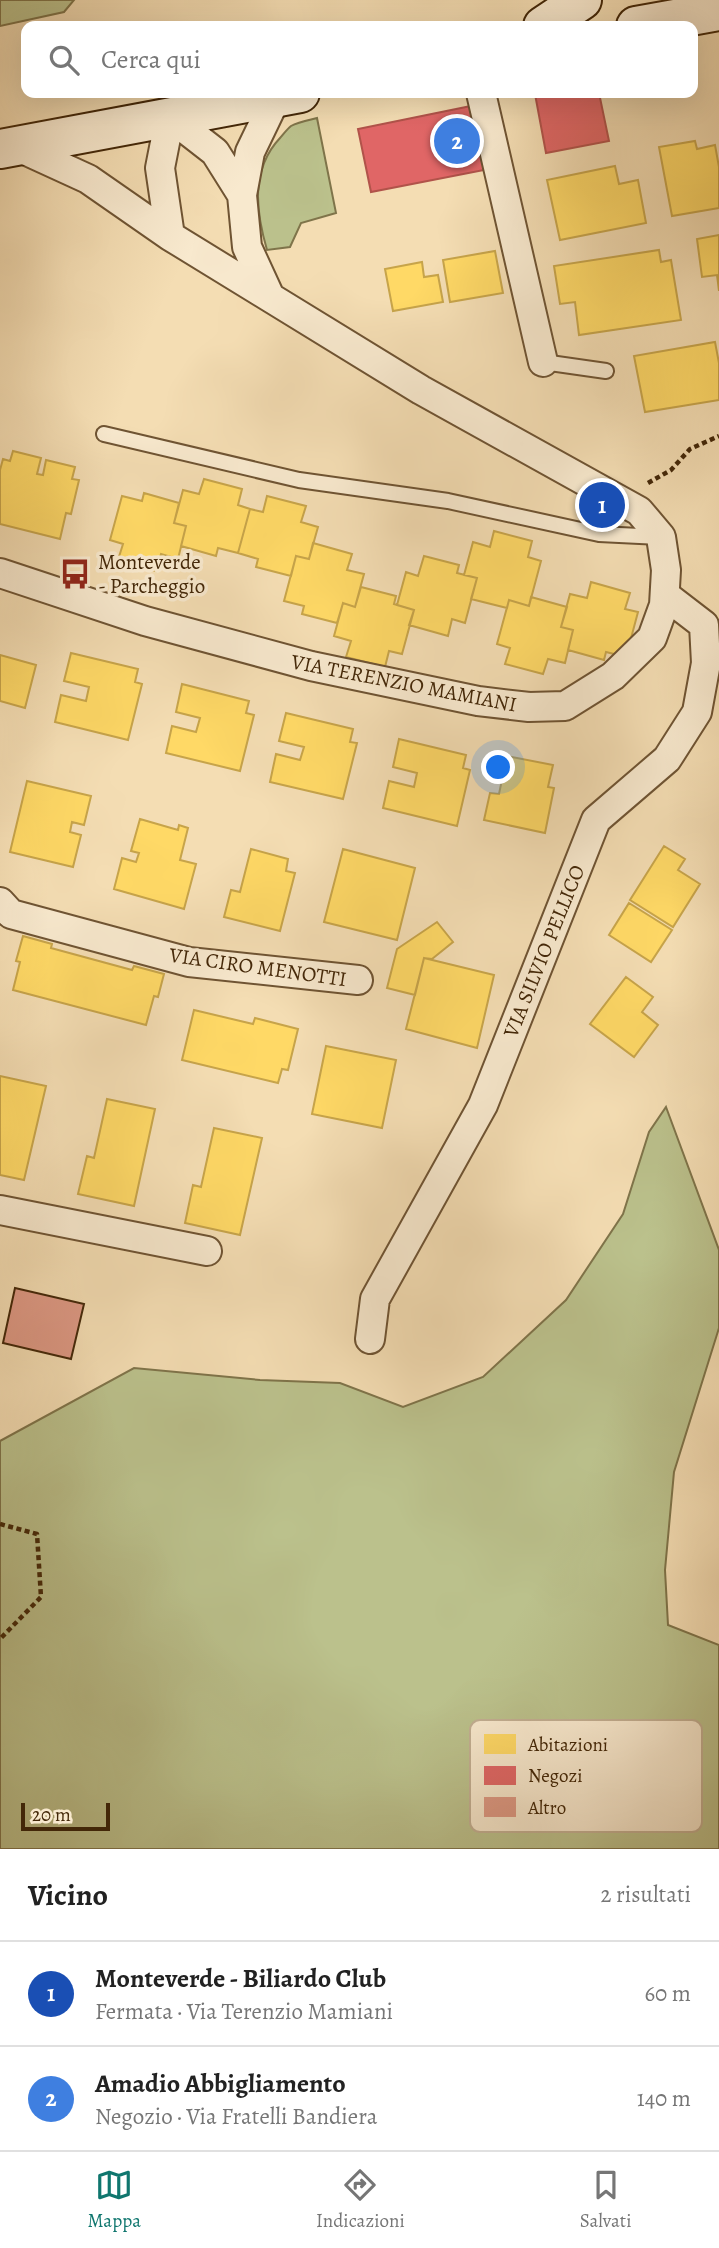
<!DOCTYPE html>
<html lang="it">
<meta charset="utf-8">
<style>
body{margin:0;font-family:Alegreya,serif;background:#f6f6f6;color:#222}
.scale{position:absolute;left:21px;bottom:18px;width:89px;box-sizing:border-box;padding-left:7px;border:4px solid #432708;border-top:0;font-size:19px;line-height:24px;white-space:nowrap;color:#432708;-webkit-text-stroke:5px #f8e9ce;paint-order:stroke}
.you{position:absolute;left:499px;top:768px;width:24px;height:24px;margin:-18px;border:5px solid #fff;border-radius:50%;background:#1a73e8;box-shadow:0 0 0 10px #1a73e833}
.badge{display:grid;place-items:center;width:46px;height:46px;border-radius:50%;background:#0f766e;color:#fff;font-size:23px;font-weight:700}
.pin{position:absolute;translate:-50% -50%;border:4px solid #fff;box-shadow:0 2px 7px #0006}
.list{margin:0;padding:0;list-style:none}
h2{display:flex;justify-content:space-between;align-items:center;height:91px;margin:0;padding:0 28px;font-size:30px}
h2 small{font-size:23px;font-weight:400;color:#767676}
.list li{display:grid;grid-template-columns:46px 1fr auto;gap:21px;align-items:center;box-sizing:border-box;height:105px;padding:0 28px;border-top:2px solid #e0e0e0}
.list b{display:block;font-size:26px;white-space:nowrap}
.list p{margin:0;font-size:23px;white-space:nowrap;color:#767676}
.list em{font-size:23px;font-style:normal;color:#767676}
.icon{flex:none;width:38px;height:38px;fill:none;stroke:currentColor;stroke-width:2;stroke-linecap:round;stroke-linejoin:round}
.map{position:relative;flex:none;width:719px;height:1849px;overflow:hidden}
.search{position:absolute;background:#fff;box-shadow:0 7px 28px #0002;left:21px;right:21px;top:21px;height:77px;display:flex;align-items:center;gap:18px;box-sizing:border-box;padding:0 24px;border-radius:14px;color:#767676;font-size:26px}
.sheet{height:301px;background:#fff}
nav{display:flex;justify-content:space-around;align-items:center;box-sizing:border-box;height:98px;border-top:2px solid #e0e0e0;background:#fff;font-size:19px;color:#767676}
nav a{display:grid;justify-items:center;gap:4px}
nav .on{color:#0f766e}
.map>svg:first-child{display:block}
</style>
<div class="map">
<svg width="719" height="1849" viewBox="0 0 719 1849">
<rect width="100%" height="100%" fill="#f4ddb3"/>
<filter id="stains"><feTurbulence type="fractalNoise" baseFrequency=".00286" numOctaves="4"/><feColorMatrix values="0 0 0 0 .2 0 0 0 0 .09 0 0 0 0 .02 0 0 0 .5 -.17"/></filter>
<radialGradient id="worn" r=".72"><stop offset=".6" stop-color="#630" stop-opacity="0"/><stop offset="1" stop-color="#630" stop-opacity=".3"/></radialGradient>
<!-- green -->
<path fill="#bbc18c" stroke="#7f744a" stroke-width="2" d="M0,0h74l-10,12 -64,14z
M317,118l19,95 -35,10 -11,24 -23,3c-11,-38 -17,-80 13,-112 3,-3 7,-9 11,-12 7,-4 18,-6 26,-8z
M666,1107l53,143v78l-45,144 -9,98 3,55 51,20v204h-719v-408l134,-73 126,12 80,3 63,24 80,-30 83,-77 57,-86 26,-82z"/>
<!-- homes -->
<path fill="#ffd966" stroke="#c7a44a" stroke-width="2" d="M695,141l2,8 18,-4 4,22v41l-47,8 -13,-69z
M615,166l4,18 19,-4 8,43 -86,17 -13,-60z
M719,235v56l-2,-16 -15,2 -5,-38z
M659,250l2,12 10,-2 10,60 -102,15 -4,-33 -15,2 -6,-38z
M495,251l8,42 -53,9 -7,-42z
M422,262l2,15 14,-2 5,27 -50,9 -8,-42z
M715,342l4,21v37l-74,12 -11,-56z
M13,451l28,7 -4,16 6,1 3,-15 29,7 -3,12 7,1 -8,34 -5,-1 -6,26 -60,-15v-54l3,-11 7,2z
M204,479l38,10 -4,16 12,4 -12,44 -20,-5 -2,8 -35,-10 5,-20 -12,-3 9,-33 16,4z
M144,493l35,10 -5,20 12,3 -8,33 -17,-5 -5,17 -38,-11 5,-16 -13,-4 12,-44 20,5z
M267,496l39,10 -5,16 17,5 -9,32 -13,-3 -5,20 -35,-9 2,-8 -20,-6 12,-44 13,3z
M494,531l38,10 -4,16 13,4 -12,45 -20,-6 -2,8 -36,-9 6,-21 -13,-3 9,-33 17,5z
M313,543l39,11 -5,16 17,4 -9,33 -12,-4 -6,20 -35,-9 2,-8 -20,-5 12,-45 13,3z
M424,556l35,9 -2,8 20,5 -12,45 -13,-4 -4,17 -39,-11 5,-15 -17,-5 9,-33 12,4z
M591,582l39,11 -5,16 13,3 -12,45 -20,-5 -2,8 -36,-10 5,-20 -12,-3 9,-33 17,4z
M361,587l35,9 -2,8 20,6 -12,44 -13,-3 -4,16 -39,-10 5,-16 -17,-5 9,-33 12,4z
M531,597l36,10 -6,20 12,3 -8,33 -17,-4 -5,15 -38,-10 5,-16 -13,-4 12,-44 20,6z
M71,653l67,16 -3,13 7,2 -14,56 -73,-18 6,-27 25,6 3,-14 -25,-6z
M0,655l36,10 -11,43 -25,-7z
M182,684l67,17 -3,12 8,2 -14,56 -74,-18 6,-27 24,6 4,-14 -24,-6z
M286,713l67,16 -3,13 7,1 -14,56 -73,-17 6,-28 24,6 4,-13 -25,-6z
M399,739l67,16 -3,13 7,2 -13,56 -74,-18 6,-27 25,6 3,-14 -24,-6z
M507,756l46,9 -5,22 6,1 -9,45 -61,-13 6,-27 9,1z
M27,781l64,15 -7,29 -12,-3 -2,10 11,3 -8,32 -63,-15z
M140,819l38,11 1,-5 9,3 -8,32 16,4 -12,45 -70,-20 8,-31 14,4 3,-9 -8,-2z
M664,846l21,13 -7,11 22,14 -27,43 -43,-27z
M251,849l37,10 -2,12 9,2 -15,58 -56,-14 7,-27 9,2z
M343,849l72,19 -18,72 -73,-18z
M629,903l43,27 -21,32 -42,-27z
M437,922l16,20 -21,17 -8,-1 -9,37 -28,-7 10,-39z
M23,936l29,8 -1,4 81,22 2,-4 30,8 -6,23 -4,-1 -8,29 -133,-35 7,-28 -4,-1z
M424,958l70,17 -17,73 -71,-19z
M626,977l27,20 -11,15 16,13 -24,32 -44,-33z
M194,1010l59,14 2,-6 43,11 -10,41 -6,-1 -4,14 -96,-23z
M326,1046l70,14 -14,68 -70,-14z
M0,1076l46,10 -22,94 -24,-5z
M107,1099l48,10 -21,97 -56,-12 9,-38 7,2z
M214,1128l48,10 -22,97 -55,-12 8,-38 8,2z"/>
<!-- shops -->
<path fill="#e06666" stroke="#b1534a" stroke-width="2" d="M542,93h57l10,48 -63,12 -11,-59z
M471,106l13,64 -113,22 -13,-63z"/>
<!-- building -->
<path fill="#de9985" stroke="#432708" stroke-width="2" d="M15,1288l69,16 -13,55 -68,-16z"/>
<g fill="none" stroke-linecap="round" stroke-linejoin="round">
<!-- lane casing -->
<g stroke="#6f5433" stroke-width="18">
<path id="lane" d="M543,362l63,9
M104,434l195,46 149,21 151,33 61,3"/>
</g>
<!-- street casing -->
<g stroke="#6f5433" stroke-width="32">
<path id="street" d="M481,93l62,269
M170,236l-10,-68 10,-51 45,35 27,43
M270,297l-23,-50 -5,-52 8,-43 26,-54
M0,573l145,48 166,45 167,35 51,6 36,-1 48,-30 39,-38 12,-33 2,-35 -5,-33 -22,-26 -218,-121 -251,-154 -82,-57 -72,-33
M0,902l11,12 178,48 169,18
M0,1210l207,41
M370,1339l5,-40 108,-194 113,-285 71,-61 30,-47 9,-49 -2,-38 -39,-30"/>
</g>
<!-- secondary casing -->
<g stroke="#432708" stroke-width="42">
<path id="secondary" d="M543,26l39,-26
M636,26l83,-15
M0,149l300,-56"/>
</g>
<!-- path -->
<path stroke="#432708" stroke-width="4.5" stroke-dasharray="5 3.5" stroke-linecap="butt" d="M648,483l23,-13 19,-21 29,-13
M0,1524l37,10 4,63 -41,42"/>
<!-- lane -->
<use href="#lane" stroke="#f8e9ce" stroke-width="14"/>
<!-- street -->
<use href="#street" stroke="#f8e9ce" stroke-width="28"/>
<!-- secondary -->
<use href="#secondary" stroke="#f8e9ce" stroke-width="38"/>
</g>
<!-- icons -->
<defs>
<g id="bus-bare" transform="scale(2.415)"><path d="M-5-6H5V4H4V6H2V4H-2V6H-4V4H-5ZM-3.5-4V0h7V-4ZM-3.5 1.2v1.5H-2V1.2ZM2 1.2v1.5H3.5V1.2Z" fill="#8f2418" stroke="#f8e9ce" stroke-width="2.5" paint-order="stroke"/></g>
</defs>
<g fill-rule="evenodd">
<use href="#bus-bare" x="75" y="574"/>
</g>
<g text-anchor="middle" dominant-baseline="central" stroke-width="7" stroke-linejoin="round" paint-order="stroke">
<!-- poi labels -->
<g font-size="21" fill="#432708" stroke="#f8e9ce" text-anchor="start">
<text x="98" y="562">Monteverde<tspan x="98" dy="24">- Parcheggio</tspan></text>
</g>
<!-- street labels -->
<g font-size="21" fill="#432708" stroke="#f8e9ce">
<text transform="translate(404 683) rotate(11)">VIA TERENZIO MAMIANI</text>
<text transform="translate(544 951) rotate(-68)">VIA SILVIO PELLICO</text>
<text transform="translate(258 967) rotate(8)">VIA CIRO MENOTTI</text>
</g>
</g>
<!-- legend -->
<rect x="470" y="1720" width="232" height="112" rx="10" fill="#f8e9ce" stroke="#c2af93" stroke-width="2"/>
<rect x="484" y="1734" width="32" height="20" fill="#ffd966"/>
<rect x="484" y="1766" width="32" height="19" fill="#e06666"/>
<rect x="484" y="1797" width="32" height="20" fill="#de9985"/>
<g font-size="19" fill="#432708">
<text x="528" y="1751">Abitazioni</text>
<text x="528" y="1782">Negozi</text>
<text x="528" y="1814">Altro</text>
</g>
<rect width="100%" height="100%" filter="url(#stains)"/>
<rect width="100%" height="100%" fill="url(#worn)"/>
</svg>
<div class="scale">20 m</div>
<div class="you"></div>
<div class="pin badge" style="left:602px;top:505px;background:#1a4fb4">1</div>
<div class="pin badge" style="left:457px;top:141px;background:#3f7fe0">2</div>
<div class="search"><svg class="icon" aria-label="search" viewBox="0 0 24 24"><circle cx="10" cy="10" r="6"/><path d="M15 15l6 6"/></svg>Cerca qui</div>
</div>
<section class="sheet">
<h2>Vicino<small>2 risultati</small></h2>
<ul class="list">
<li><span class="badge" style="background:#1a4fb4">1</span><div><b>Monteverde - Biliardo Club</b><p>Fermata · Via Terenzio Mamiani</p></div><em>60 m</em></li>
<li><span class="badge" style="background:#3f7fe0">2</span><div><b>Amadio Abbigliamento</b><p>Negozio · Via Fratelli Bandiera</p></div><em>140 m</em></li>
</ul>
</section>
<nav>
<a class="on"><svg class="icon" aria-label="map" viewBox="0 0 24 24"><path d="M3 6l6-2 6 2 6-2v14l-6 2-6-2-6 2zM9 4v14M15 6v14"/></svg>Mappa</a>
<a><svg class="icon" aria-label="directions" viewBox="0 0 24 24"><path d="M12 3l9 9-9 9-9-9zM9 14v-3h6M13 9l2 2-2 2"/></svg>Indicazioni</a>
<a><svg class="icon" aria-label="saved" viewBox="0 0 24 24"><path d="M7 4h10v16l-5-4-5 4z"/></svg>Salvati</a>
</nav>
